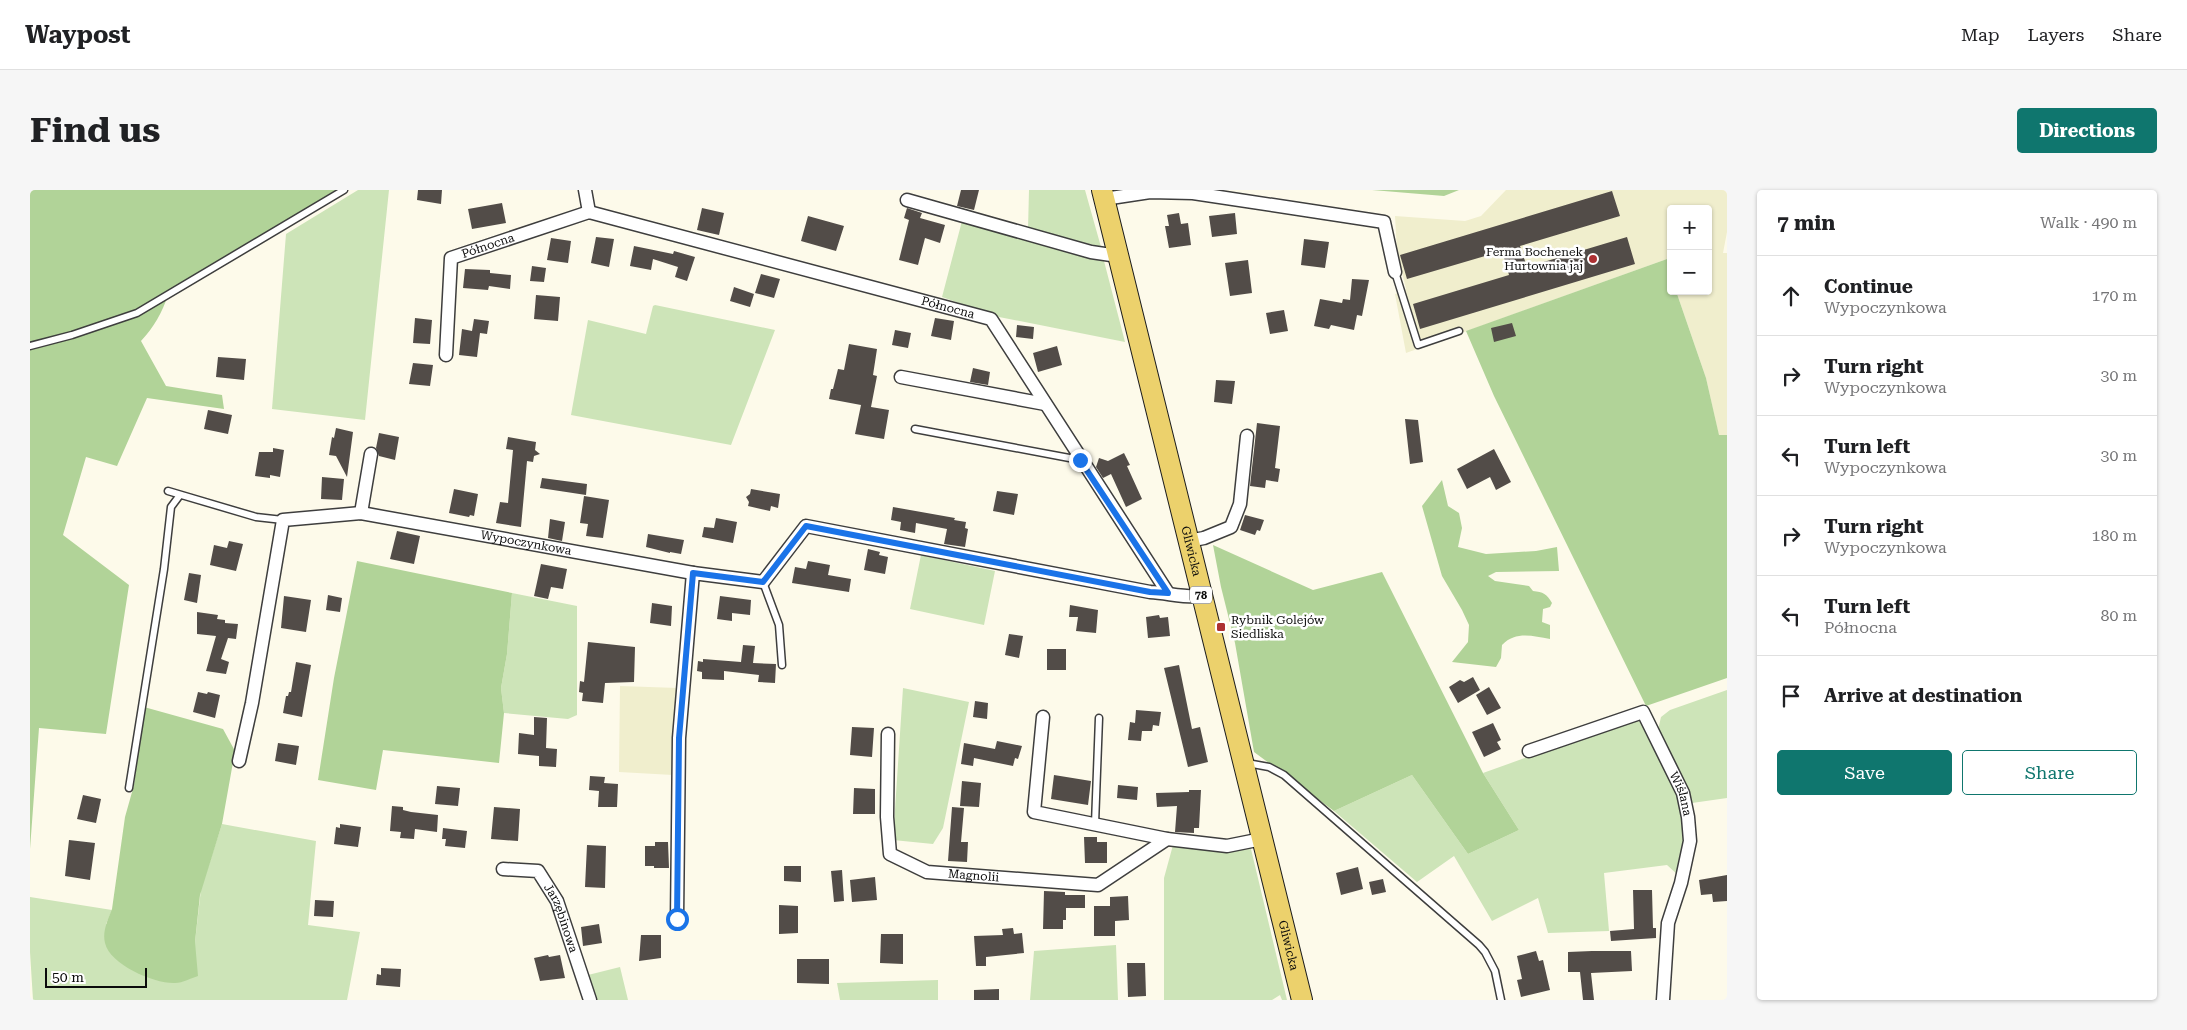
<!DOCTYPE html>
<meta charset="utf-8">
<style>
body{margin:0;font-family:"Roboto Serif",serif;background:#f6f6f6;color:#202124}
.controls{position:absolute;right:15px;top:15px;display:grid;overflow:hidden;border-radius:5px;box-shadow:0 1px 4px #0004}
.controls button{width:45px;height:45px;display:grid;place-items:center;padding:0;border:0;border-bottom:1px solid #e0e0e0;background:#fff;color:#202124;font:25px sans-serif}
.scale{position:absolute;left:15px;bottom:12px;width:102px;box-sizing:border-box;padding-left:5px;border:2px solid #0b0b0b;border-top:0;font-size:14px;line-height:18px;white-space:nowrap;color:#0b0b0b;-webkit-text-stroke:4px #fff;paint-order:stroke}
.stop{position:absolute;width:15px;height:15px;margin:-11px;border:4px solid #1a73e8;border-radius:50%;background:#fff}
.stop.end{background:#1a73e8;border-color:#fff;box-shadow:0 1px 5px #0008}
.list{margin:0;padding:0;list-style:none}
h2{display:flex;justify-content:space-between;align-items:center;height:65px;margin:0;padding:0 20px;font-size:21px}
h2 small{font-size:16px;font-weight:400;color:#757577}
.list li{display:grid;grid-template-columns:32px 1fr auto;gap:15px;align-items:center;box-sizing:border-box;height:80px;padding:0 20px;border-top:1px solid #e0e0e0}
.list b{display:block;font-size:19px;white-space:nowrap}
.list p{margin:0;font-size:16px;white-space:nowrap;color:#757577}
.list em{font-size:16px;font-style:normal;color:#757577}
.actions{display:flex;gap:10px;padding:15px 20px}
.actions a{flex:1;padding:11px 0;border:1px solid #0f766e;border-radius:5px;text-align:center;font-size:18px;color:#0f766e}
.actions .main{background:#0f766e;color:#fff}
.icon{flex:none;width:28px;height:28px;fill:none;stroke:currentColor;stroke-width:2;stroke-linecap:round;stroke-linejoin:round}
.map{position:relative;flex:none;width:1697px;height:810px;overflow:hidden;border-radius:5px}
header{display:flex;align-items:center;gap:30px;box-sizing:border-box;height:70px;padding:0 25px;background:#fff;border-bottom:1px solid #e0e0e0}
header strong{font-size:24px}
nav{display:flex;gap:28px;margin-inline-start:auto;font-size:18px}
.intro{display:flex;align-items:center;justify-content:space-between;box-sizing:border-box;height:120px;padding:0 30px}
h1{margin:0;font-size:35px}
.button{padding:12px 22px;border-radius:5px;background:#0f766e;color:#fff;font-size:18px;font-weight:700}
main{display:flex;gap:30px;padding:0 30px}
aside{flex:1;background:#fff;border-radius:5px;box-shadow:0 1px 4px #0004}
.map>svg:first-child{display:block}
</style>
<header>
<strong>Waypost</strong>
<nav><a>Map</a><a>Layers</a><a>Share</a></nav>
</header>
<div class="intro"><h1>Find us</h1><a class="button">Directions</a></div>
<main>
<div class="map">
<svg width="1697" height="810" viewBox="0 0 1697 810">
<rect width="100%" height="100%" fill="#fdfaea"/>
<!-- farmland -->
<path fill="#f0eecd" d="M1476,0h221v42l-4,21h4v182l-8,1 -13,-58 -30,-87h32v-82h-37v65l-4,-15 -261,94 -11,-59 11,-5 -9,-38 -2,-35 70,5 16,-5z
M590,496l58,2 -5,87 -54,-3z"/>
<!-- green -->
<path fill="#cde4b8" d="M328,0h31l-24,230 -93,-11 14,-175z
M999,0h56l16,57 -73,-18z
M932,31l142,40 21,81 -126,-25 -57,-20z
M625,115l120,25 -44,115 -160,-30 17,-95 58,14 7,-28z
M891,365l74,16 -11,54 -74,-16z
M482,403l65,13v109l-9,4 -64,-6 -3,-25 6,-34z
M873,498l66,14 -26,126 -10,16 -40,-4z
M1697,500v108l-35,5 -34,-73 3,-13 9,-7z
M1601,530l12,2 35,70 9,49 -9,34 -11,-10 -63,8 5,58 -61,2 -10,-35 -46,23 -38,-65 -37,26 -83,-71 78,-36 56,79 51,-24 -36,-57z
M192,634l94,17 -8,84 52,7 -13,68h-314l-3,-48v-55l82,13 -6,14 89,18 6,-53z
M1143,655l56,6 22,-2 36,151h-5l-2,-5 -8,5h-108v-122z
M1086,755l2,55h-88l4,-49z
M590,777l8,33h-33l-7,-25z
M908,790v20h-98l-3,-17z"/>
<!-- forest -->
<path fill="#b1d398" d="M0,0h306l-168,105c-6,18 -14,32 -27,46l25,45 56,9 2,14 -77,-11 -30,68 -31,-9 -23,78 66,50 -23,149 -67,-6 -9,121z
M1342,0h87l-15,6z
M1637,69l4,15v17h5l30,87 13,57h8v243l-81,28 -152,-310 -28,-65z
M1412,290l6,26 11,7 3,15 -4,19 28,7 50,-3 21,-4 2,24 -63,1 -8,4 7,5 34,5 4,5c10,1 14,3 19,12l-2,4 -7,2 -1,13 8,3v14c-18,-3 -34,-8 -48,6l-1,13 -5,9 -44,-5 16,-20 1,-17 -7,-15 -20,-34 -20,-70z
M1183,355l100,45 69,-18 101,201 36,57 -51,24 -56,-79 -78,36 -80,-59 -19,-109 -14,-56z
M327,371l155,32 -5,61 -6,34 3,25 -5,50 -116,-13 -7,40 -58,-10 16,-102z
M114,517l79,22 12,22 -13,73 -22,71 -5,47 3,34c-7,2 -15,7 -23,7 -20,1 -65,-18 -70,-40 -3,-11 3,-24 7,-34l13,-92 9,-32z"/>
<!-- building -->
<path fill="#524c48" d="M388,0h24l-1,14 -24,-4z
M931,0h18l-5,20 -17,-4z
M1582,1l8,25 -100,30 7,21 100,-30 8,27 -215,65 -7,-25 96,-29 -7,-24 -95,28 -7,-24z
M472,13l4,20 -34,6 -4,-20z
M672,18l22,5 -5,22 -22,-5z
M877,18l15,5 -2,5 25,7 -5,18 -15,-5 -7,27 -19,-5 10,-40 -5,-2z
M1149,23l2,11 7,-1 3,22 -22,3 -4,-22h4l-2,-11z
M1205,23l2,21 -25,3 -3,-21z
M778,26l36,10 -8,25 -35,-10z
M566,47l18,2 -5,28 -18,-4z
M521,48l20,3 -3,22 -21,-3z
M1274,49l25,3 -4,26 -24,-3z
M604,56l39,8 1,-3 21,6 -8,24 -12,-4 3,-10 -25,-8 -2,11 -21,-4z
M1218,70l4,33 -22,3 -5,-33z
M502,76l14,2 -2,14 -14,-1z
M435,79l25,1v3l21,2 -1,14 -21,-3 -1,4 -25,-2z
M731,84l19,5 -6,19 -19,-5z
M1322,89l17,1 -7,36 -5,-1 -3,15 -23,-5 -2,4 -15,-3 6,-27 22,4 1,-4 7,1z
M704,97l20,7 -4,13 -20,-6z
M506,105l24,2 -2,24 -24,-2z
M1254,120l4,21 -18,3 -4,-21z
M385,128l17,2 -2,24 -17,-1z
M905,128l19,3 -3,19 -20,-4z
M444,129l15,2 -2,13 -7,-1 -3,24 -18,-2 3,-26 10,2z
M1482,133l4,13 -22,6 -3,-14z
M987,135l17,2 -1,12 -17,-2z
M865,140l16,3 -3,15 -16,-3z
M819,154l28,5 -4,26 4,1 -6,31 18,3 -5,29 -29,-5 6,-29 -32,-6 2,-10h2l5,-20 6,1z
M1027,156l5,19 -24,7 -5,-19z
M188,167l28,2 -2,21 -28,-3z
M383,173l20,2 -3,21 -21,-2z
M943,178l17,4 -2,13 -18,-3z
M1186,190l19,1 -3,23 -18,-2z
M178,220l24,5 -4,19 -24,-5z
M1375,229l13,1 5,42 -13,2z
M1227,233l23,3 -5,42 5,1 -2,13 -12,-2 -1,8 -15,-2z
M306,238l17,4 -6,45 -11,-21 -7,-1 3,-18 2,1z
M349,243l20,4 -4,23 -16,-4 -3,-8z
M478,247l28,5 -1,8 5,4 -6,2 -1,6 -6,-1 -6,66 -25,-4 4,-21 8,1 5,-53 -7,-1z
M243,258l11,2 -4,27 -10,-2v3l-15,-2 4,-24h14z
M1464,259l17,33 -15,8 -6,-13 -23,12 -10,-20z
M1094,263l6,12 -3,1 15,33 -16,8 -15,-33 -8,4 -7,-11 3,-9 9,3z
M292,287l22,2 -2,21 -21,-1z
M512,288l45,6 -1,11 -46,-7z
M424,299l24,5 -4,22 -4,-1 -1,2 -20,-4z
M721,299l29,5 -2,14 -7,-2 -1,5 -22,-5 1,-4 -3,-5 4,-3z
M967,301l21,3 -4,21 -21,-4z
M554,306l25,4 -6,38 -17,-2 2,-12 -8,-1z
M863,317l62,11 -1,2 12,2 -1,6 3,1 -3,18 -21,-3 3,-15 -31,-6 -1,10 -15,-3 1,-8 -10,-2z
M1215,325l19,5 -4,11 -3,-1 -2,5 -15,-5z
M686,328l21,4 -4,21 -31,-6 2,-10 10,1z
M520,329l15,3 -3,19 -14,-3z
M367,341l23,5 -6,28 -24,-5z
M618,344l36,6 -3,14 -11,-2v1l-24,-6z
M199,351l14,3 -7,27 -26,-6 4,-20 13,3z
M838,359l12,3 -1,3 9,2 -3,17 -21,-4z
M778,371l22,4 -2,10 23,4 -2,13 -57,-9 3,-16 11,2z
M511,374l26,5 -4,20 -12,-2 -3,12 -14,-3z
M159,383l12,2 -4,28 -13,-3z
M298,405l14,3 -2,14 -14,-2z
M254,406l27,4 -5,32 -25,-4z
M690,406l31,4 -1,15 -18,-2v8l-15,-2z
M622,413l20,3 -1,20 -21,-3z
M1040,415l28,5 -2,23 -20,-2 2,-14h-9z
M167,422l21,3 -1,4 8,1v3l13,1 -2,15 -8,-1 -7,21 8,3 -3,12 -20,-3 10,-35 -19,-2z
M1129,425l1,3 8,-1 2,19 -22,2 -2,-21z
M979,444l14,2 -4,22 -14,-3z
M558,452l47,5 -1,35 -29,1 -2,20 -21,-2 1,-8 -4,-1 1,-11 4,1z
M713,455l12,1 -2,17 23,1 -1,19 -17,-1 1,-7 -35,-4v9l-22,-1v-7l-5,-1 1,-10 5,1v-3l38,3z
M1017,459h19v21h-19z
M266,472l15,3 -9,52 -19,-4 3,-17h2l1,-4h2z
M1149,475l13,64 8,-2 8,35 -20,5 -24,-99z
M1443,487l7,13 -22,13 -9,-16 11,-7 4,2z
M1459,497l12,21 -14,7 -11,-20z
M168,502l9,2 1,-2 12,3 -5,23 -22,-6z
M945,511l13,2 -1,16 -14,-2z
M1106,520l25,2 -2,14 -6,-1 -1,6h-10l-1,10 -13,-1 2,-18 5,1z
M504,527l13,1 -1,30 11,1 -1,18 -17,-1v-10l-21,-2 1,-21 15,2z
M1463,533l8,17 -4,2 4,7 -17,8 -12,-25z
M822,537l22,1 -2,29 -22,-2z
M967,551l25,5 -4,13 -3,-1 -2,8 -39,-8 -1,8 -12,-2 3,-21 31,6z
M248,553l21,3 -3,19 -21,-4z
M1024,585l37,6 -3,24 -37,-6z
M560,586l15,1 -1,6 14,1 -1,23h-19l1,-16 -10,-1z
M932,591l19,2 -2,24 -19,-1z
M1088,595l20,2 -1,13 -20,-2z
M407,596l23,2 -2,18 -23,-2z
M824,598l21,1v25h-22z
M1159,600h12l-2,38h-5v5l-19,-1 2,-26 -20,1 -1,-14 33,-1z
M53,605l18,4 -5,24 -19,-4z
M362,616l11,1v3l8,2 27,3 -1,17 -22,-3 -1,10 -14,-1 1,-6 -11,-1z
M464,617l26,2 -2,32 -27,-2z
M922,617l12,1 -3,34h7l-1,20 -19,-1z
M310,634l21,3 -3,20 -24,-3 2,-17 4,1z
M413,638l24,3 -2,17 -20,-2 1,-7h-4z
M1054,647h13v5h10v21h-22z
M39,650l26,3 -5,37 -25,-4z
M625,652h13l1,26h-15v-2h-9v-20h10z
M557,655l19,1 -1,42 -20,-1z
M754,676h17v16l-17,-1z
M1328,677l5,22 -22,6 -5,-22z
M812,680l2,31 -10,1 -3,-31z
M1697,685v26l-14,1 -1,-8 -11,1 -2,-15z
M845,687l2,23 -25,2 -2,-22z
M1353,689l3,13 -14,3 -3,-13z
M1603,700h19l1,38h3v10l-45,3 -1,-10 24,-2z
M1014,701l21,1v3h20v13h-19v12h-3v9h-20z
M1098,706l1,24 -14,1v15h-21v-30h16v-9z
M285,710l19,1 -1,16 -19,-1z
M749,715l19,1v27l-19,1z
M569,734l3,19 -19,3 -2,-19z
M983,738l1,6 8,-1 2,20 -38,4v9h-10l-2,-30 29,-1 -1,-6z
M851,744h22v30l-23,-1z
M611,745h20v23l-22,3z
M1506,761l3,10 4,-1 7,30 -29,7 -4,-17 5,-1 -5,-23z
M1562,761h39l1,20 -41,2 3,27h-11l-3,-28h-12v-20z
M518,765l1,2 11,-2 5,23 -25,3 -6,-23z
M767,769h32v25l-32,-1z
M1097,773h18l1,33 -18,1z
M351,778l20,1 -1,18 -24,-2 1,-11 4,1z
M969,799v11h-25v-10z"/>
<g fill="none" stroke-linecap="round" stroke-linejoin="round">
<!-- service casing -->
<g stroke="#3e3e3e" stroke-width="9">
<path id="service" d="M1365,82l23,73 41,-14
M0,156l42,-11 65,-22 207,-123
M885,239l165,31
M138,301l88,26 27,3
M733,392l16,43 3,40
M1217,573l22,4 15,8 195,170 6,7 10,19 6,29
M99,598l35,-219 7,-62 9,-12
M1065,634l4,-106"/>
</g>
<!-- minor casing -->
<g stroke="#3e3e3e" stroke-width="15">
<g id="minor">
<path d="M555,0l4,22"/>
<path d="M1074,9l46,-7 43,1 191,29 11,50"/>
<path d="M877,10l184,52 27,4"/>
<path id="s1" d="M416,165l5,-97 138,-46 402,107 177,274"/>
<path d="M871,187l144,27"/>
<path d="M331,323l10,-59"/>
<path d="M1158,351l16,-3 27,-11 9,-23 7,-68"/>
<path d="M1013,527l-9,95 133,27 60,7 35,-7"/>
<path id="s2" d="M858,544l-1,83 3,37 37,18 171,13 69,-46"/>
<path id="s3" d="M1499,561l114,-39 40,81 5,24 2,24 -9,42 -13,40 -5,77"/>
<path id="s4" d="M209,571l13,-58 31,-183 78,-7 332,60"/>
<path id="s5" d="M473,679l35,2 19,30 33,99"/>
<path d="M647,729l2,-181 14,-165 70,9 43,-56 344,66c18,1 35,6 52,4"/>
</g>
</g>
<!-- primary casing -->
<g stroke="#1c1c1c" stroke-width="22">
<g id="primary">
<path id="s6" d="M1072,0l200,810"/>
</g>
</g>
<!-- service -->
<use href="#service" stroke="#fff" stroke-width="6"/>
<!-- minor -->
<use href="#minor" stroke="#fff" stroke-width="12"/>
<!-- primary -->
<use href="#primary" stroke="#ecd16c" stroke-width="20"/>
</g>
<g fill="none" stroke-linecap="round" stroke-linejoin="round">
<!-- route -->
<path stroke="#1a73e8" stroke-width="6" d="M647,729l2,-181 14,-165 70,9 43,-56 344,66 18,1 -88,-133"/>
</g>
<!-- markers -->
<g fill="#ad3032" stroke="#fff" stroke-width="2">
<circle cx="1563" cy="69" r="5"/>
<rect x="1186" y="432" width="10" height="10" rx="2.5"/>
</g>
<g text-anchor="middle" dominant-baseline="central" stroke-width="5" stroke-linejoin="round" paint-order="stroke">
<!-- shield labels -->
<rect fill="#fff" stroke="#545454" stroke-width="1" x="1160" y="396.5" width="22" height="17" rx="4"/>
<g font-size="11" font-weight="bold" fill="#0b0b0b">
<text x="1171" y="405">78</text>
</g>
<!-- street labels -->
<g font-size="12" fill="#0b0b0b" stroke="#fff">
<text stroke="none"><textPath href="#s1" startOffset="136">Północna</textPath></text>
<text stroke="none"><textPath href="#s1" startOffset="614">Północna</textPath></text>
<text stroke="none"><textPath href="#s4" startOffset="491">Wypoczynkowa</textPath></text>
<text stroke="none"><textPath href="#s6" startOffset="372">Gliwicka</textPath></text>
<text stroke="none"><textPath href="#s3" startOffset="211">Wiślana</textPath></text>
<text stroke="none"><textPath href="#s2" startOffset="208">Magnolii</textPath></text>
<text stroke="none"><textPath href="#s5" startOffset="88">Jarzębinowa</textPath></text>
<text stroke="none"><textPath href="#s6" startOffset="778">Gliwicka</textPath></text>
</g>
<!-- poi labels -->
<g font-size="12" fill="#0b0b0b" stroke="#fff" text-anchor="end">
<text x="1553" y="62">Ferma Bochenek<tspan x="1553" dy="14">Hurtownia jaj</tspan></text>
<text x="1201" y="430" text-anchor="start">Rybnik Golejów<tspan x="1201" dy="14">Siedliska</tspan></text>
</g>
</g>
</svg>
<div class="controls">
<button>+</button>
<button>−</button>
</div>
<div class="scale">50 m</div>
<div class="stop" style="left:647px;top:729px"></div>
<div class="stop end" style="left:1050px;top:270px"></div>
</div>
<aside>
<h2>7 min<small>Walk · 490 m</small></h2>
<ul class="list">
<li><svg class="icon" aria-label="ahead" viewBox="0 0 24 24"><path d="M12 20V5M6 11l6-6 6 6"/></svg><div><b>Continue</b><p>Wypoczynkowa</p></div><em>170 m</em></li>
<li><svg class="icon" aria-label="right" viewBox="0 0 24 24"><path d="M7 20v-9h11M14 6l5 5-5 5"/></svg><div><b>Turn right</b><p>Wypoczynkowa</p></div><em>30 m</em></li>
<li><svg class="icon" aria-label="left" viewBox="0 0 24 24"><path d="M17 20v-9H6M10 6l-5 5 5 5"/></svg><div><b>Turn left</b><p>Wypoczynkowa</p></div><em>30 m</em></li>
<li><svg class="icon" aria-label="right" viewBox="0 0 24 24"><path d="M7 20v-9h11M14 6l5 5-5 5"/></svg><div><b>Turn right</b><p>Wypoczynkowa</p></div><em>180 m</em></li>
<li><svg class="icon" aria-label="left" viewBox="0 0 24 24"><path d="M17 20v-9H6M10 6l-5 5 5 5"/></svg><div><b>Turn left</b><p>Północna</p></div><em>80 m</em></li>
<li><svg class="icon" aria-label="arrive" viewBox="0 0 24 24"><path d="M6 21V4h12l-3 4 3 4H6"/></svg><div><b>Arrive at destination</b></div></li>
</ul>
<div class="actions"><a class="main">Save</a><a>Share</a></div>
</aside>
</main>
